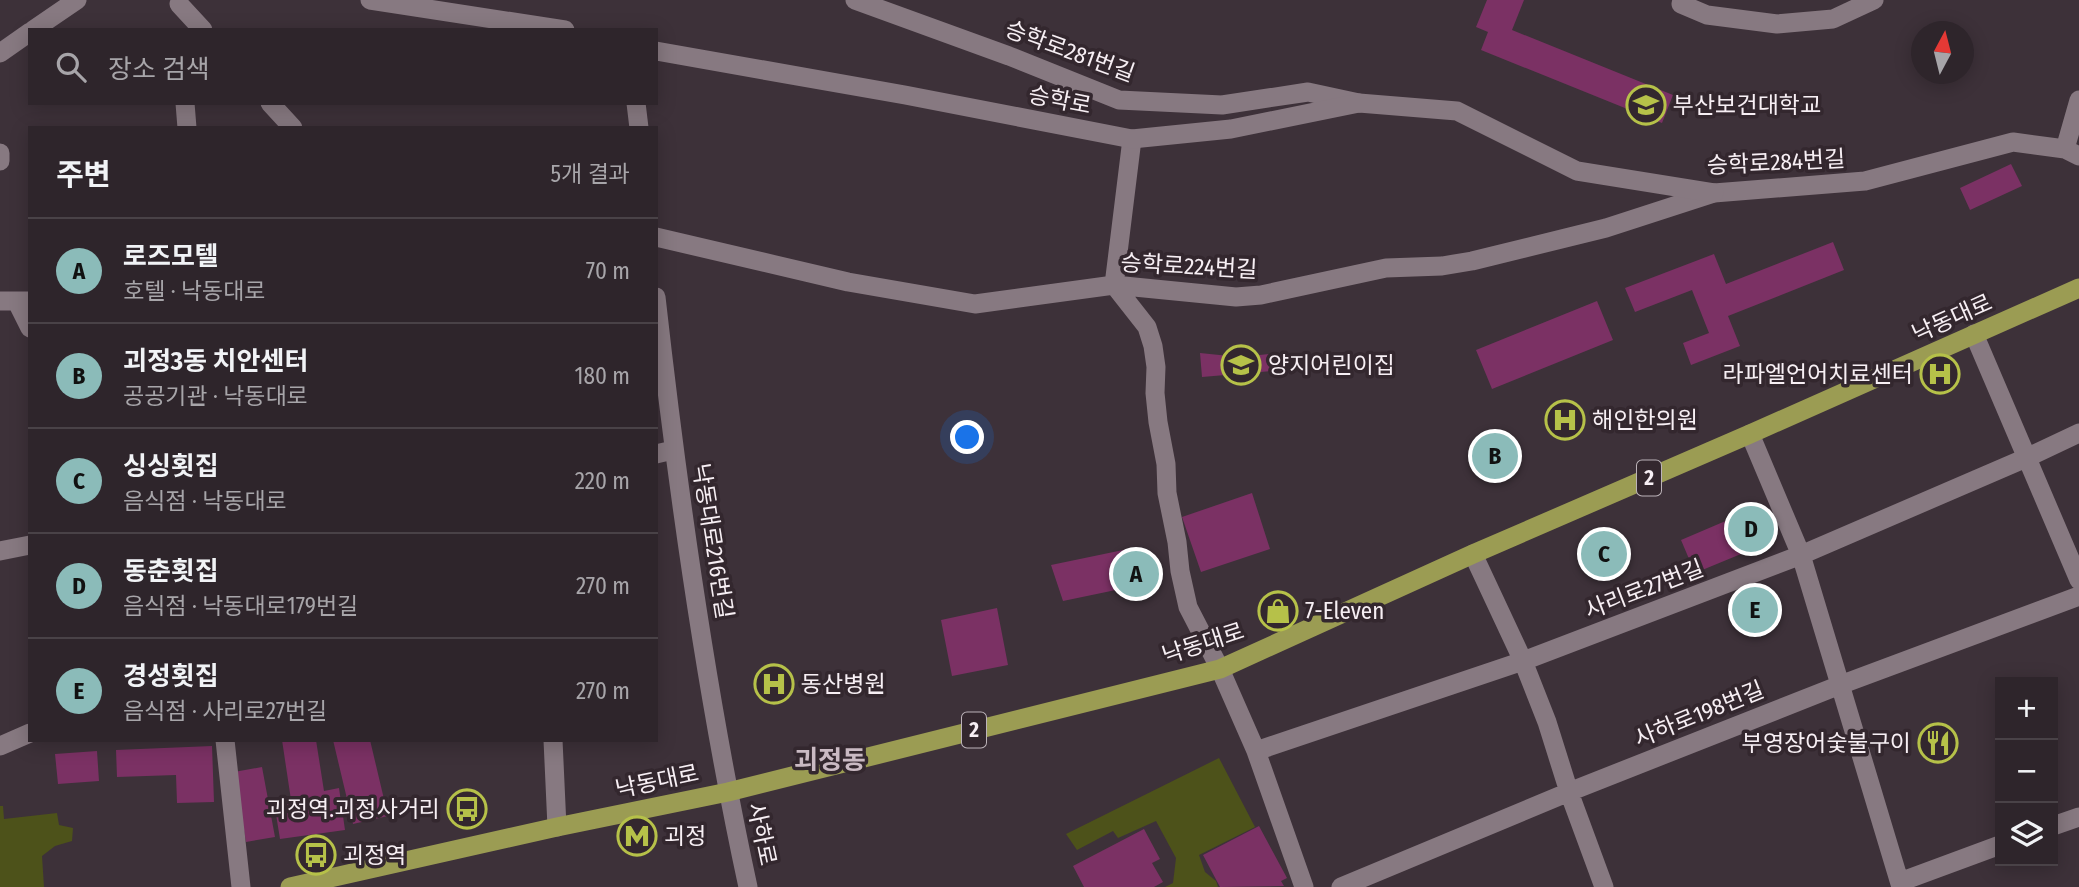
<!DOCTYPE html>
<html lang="ko">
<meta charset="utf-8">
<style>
body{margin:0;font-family:"Fira Sans Condensed","Noto Sans KR",sans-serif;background:#3a3137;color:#f1f3f6}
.controls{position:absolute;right:21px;bottom:21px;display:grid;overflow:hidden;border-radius:0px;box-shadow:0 4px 18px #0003}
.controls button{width:63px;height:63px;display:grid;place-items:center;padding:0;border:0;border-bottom:2px solid #494247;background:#2e252b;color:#f1f3f6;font:35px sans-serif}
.compass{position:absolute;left:1911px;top:21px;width:63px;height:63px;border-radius:50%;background:#2e252b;box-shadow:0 4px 18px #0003;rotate:7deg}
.you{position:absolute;left:968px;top:438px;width:24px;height:24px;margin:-18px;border:5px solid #fff;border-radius:50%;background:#1a73e8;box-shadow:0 0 0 10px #1a73e833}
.badge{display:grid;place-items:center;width:46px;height:46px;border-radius:50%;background:#8bbbb9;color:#111;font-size:23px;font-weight:700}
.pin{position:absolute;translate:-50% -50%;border:4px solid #fff;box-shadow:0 2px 7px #0006}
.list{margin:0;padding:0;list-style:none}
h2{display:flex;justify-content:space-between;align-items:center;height:91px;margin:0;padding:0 28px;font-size:30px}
h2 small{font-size:23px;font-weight:400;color:#a7a5a9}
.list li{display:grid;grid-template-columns:46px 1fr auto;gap:21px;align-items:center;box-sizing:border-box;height:105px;padding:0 28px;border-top:2px solid #494247}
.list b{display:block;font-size:26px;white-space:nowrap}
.list p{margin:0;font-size:23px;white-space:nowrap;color:#a7a5a9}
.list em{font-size:23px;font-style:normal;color:#a7a5a9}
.icon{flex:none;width:38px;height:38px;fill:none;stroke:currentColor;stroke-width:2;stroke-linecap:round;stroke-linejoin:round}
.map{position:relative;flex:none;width:2079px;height:887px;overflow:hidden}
.search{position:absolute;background:#2e252b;box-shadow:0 4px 18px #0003;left:28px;top:28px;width:630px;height:77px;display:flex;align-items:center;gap:18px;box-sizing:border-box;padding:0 24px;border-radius:0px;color:#a7a5a9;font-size:26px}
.panel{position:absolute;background:#2e252b;box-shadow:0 4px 18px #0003;left:28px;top:126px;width:630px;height:616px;border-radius:0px}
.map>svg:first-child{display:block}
</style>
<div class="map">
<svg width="2079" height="887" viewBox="0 0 2079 887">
<rect width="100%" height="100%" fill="#3d3139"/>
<!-- green -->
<path fill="#4d521a" d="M1219,758l36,69 -56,28 6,17 11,9 2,6h-53l8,-4 3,-25 -20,-37 -38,17 -5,-7 -36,19 -11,-16z
M0,806h3l1,13 53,-6 2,12 14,3 -1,13 -17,5 -13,10 2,31h-44z"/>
<!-- building -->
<path fill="#7b3164" d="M1487,0h37l-12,30 161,65 -11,28 -181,-73 7,-18 -12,-5z
M2011,164l11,22 -52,24 -10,-22z
M1833,242l11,28 -116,46 12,30 -49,19 -8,-22 26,-10 -17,-43 -57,22 -10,-24 89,-34 12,30z
M1597,301l16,39 -121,49 -16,-39z
M1200,353l39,4 41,-4 2,17 -80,7z
M1252,493l18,56 -69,23 -19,-55z
M1756,508l14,34 -75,31 -14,-33z
M1128,549l7,37 -72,15 -12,-36z
M997,608l11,57 -56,11 -11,-56z
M282,740h34l8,51 15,-3 6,42 -65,9 -6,-37 17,-2z
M333,740h37l18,76 -35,8z
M212,746l2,56 -37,1 -1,-28 -59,2 -1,-27z
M97,751l2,30 -41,3 -3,-30z
M262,767l13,70 -29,5 -12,-70z
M1259,826l28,52 -6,3 3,5 -64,1 -17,-32z
M1144,829l16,30 -8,4 11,19 -9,5h-70l-11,-21z"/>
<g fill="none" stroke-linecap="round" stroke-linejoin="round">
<!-- minor -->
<path stroke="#877981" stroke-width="19" d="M855,0l154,56 110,44 103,5 86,-13 51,11
M1682,0l-1,4 26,11 70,9 56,-5 41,-19
M179,4l24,26
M2079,100l-14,49 14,7
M185,103l2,25
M270,103l23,25
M1132,139l-18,146 33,42 6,19 3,21 -1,26 3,29 8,42 1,29 10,49 3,29 8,36 32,62 36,82 48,136
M0,153v8
M656,237l192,45 127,22 139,-19 122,12 25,-2 125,-27 56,-2 30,-5 134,-33 108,-35 151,-12 148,-39 52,7
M0,301h30
M17,302l13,26
M1974,334l105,246
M1750,434l51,121 100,332
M656,454l17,-4
M0,551l30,-6
M1473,554l50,107 24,61 22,70 35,95
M225,740l16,147
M553,740l4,87
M0,746l30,-13
M1256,751l267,-90 278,-106 225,-97 53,-25
M2053,826l26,-9
M1900,882l100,-37
M1341,887l228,-95 271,-107 239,-89"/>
<!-- tertiary -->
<path stroke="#877981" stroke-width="19" d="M370,0l195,30
M33,30l44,-30
M656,51l249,44 227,44 99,-10 128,-26 98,8 120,60 137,22
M0,53l30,-21
M636,103l3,25
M656,297c22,197 50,396 92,590"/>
<!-- primary -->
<path stroke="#9b9c53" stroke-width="19" d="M290,887l267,-60 171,-35 492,-123 253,-115 277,-120 329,-146"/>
</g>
<!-- icons -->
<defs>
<g id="university-ring" transform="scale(2.0125)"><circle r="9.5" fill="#33272e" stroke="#b6c149" stroke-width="1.5"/><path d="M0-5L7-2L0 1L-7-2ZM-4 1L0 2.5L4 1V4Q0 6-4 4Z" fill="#b6c149"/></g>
<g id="school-ring" transform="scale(2.0125)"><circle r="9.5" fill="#33272e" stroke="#b6c149" stroke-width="1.5"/><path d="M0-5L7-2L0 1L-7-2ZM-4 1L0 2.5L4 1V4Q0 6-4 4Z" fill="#b6c149"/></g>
<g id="hospital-ring" transform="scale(2.0125)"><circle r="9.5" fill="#33272e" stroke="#b6c149" stroke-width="1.5"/><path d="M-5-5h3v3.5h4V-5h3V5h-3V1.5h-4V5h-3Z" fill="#b6c149"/></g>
<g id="shop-ring" transform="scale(2.0125)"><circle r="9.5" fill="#33272e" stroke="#b6c149" stroke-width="1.5"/><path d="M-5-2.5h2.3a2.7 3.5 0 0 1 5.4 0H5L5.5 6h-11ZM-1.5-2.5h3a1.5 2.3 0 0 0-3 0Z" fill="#b6c149"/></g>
<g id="restaurant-ring" transform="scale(2.0125)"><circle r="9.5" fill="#33272e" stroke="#b6c149" stroke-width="1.5"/><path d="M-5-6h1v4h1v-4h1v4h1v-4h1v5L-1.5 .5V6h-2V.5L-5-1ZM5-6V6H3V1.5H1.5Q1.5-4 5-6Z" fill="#b6c149"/></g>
<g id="bus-ring" transform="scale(2.0125)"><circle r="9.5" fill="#33272e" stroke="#b6c149" stroke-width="1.5"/><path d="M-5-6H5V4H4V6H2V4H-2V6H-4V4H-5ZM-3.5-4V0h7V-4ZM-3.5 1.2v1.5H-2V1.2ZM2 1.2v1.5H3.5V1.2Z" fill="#b6c149"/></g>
<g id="metro-ring" transform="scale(2.0125)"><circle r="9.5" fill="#33272e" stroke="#b6c149" stroke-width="1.5"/><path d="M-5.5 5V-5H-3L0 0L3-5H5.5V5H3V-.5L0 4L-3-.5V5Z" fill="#b6c149"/></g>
</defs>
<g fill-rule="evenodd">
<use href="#university-ring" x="1646" y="105"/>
<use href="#school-ring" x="1241" y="365"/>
<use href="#hospital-ring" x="1940" y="374"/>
<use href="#hospital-ring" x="1565" y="420"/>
<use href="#shop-ring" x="1278" y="611"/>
<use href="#hospital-ring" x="774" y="684"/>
<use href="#restaurant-ring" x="1938" y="743"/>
<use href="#bus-ring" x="467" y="809"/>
<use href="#metro-ring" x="637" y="836"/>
<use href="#bus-ring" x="316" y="855"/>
</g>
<g text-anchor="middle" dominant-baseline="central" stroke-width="7" stroke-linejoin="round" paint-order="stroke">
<!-- shield labels -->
<g fill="#33272e" stroke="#bcb3b9" stroke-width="2">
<rect x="1637" y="460.5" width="24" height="35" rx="5"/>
<rect x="962" y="712.5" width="24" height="35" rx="5"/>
</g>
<g font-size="21" font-weight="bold" fill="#f7eff4">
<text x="1649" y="478">2</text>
<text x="974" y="730">2</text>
</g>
<!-- street labels -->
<g font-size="23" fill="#f7eff4" stroke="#33272e">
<text transform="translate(1070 51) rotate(20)">승학로281번길</text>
<text transform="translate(1060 100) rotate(11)">승학로</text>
<text transform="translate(1776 162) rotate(-3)">승학로284번길</text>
<text transform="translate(1189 266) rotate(3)">승학로224번길</text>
<text transform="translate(1952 318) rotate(-24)">낙동대로</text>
<text transform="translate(713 541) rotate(81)">낙동대로216번길</text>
<text transform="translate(1644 589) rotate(-21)">사리로27번길</text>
<text transform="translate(1203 643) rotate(-18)">낙동대로</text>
<text transform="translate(1699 714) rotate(-22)">사하로198번길</text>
<text transform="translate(657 781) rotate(-12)">낙동대로</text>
<text transform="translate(762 834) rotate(78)">사하로</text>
</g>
<!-- poi labels -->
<g font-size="23" fill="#f7eff4" stroke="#33272e" text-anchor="start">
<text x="1673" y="105">부산보건대학교</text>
<text x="1268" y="365">양지어린이집</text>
<text x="1913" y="374" text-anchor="end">라파엘언어치료센터</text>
<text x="1592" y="420">해인한의원</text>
<text x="1305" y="611">7-Eleven</text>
<text x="801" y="684">동산병원</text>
<text x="1911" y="743" text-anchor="end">부영장어숯불구이</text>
<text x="440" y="809" text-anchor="end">괴정역.괴정사거리</text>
<text x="664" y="836">괴정</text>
<text x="343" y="855">괴정역</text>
</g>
<!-- quarter labels -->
<g font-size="26" font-weight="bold" fill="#cabac3" stroke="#33272e">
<text x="830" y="760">괴정동</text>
</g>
</g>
</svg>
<div class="controls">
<button>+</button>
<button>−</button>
<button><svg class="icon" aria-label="layers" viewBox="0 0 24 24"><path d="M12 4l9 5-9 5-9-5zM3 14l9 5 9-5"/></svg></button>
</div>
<svg class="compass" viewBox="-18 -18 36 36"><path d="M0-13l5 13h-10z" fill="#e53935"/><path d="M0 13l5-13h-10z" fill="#a7a5a9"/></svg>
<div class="you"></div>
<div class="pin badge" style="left:1136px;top:574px">A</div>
<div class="pin badge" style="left:1495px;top:456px">B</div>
<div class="pin badge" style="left:1604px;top:554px">C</div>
<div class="pin badge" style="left:1751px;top:529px">D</div>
<div class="pin badge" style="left:1755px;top:610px">E</div>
<div class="search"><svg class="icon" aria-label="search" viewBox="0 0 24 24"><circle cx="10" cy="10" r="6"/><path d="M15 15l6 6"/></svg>장소 검색</div>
<section class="panel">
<h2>주변<small>5개 결과</small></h2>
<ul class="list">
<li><span class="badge">A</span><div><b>로즈모텔</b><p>호텔 · 낙동대로</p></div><em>70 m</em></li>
<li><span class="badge">B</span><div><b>괴정3동 치안센터</b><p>공공기관 · 낙동대로</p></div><em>180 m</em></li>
<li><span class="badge">C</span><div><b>싱싱횟집</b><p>음식점 · 낙동대로</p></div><em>220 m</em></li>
<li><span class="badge">D</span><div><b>동춘횟집</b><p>음식점 · 낙동대로179번길</p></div><em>270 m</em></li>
<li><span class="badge">E</span><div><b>경성횟집</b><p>음식점 · 사리로27번길</p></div><em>270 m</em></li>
</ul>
</section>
</div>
